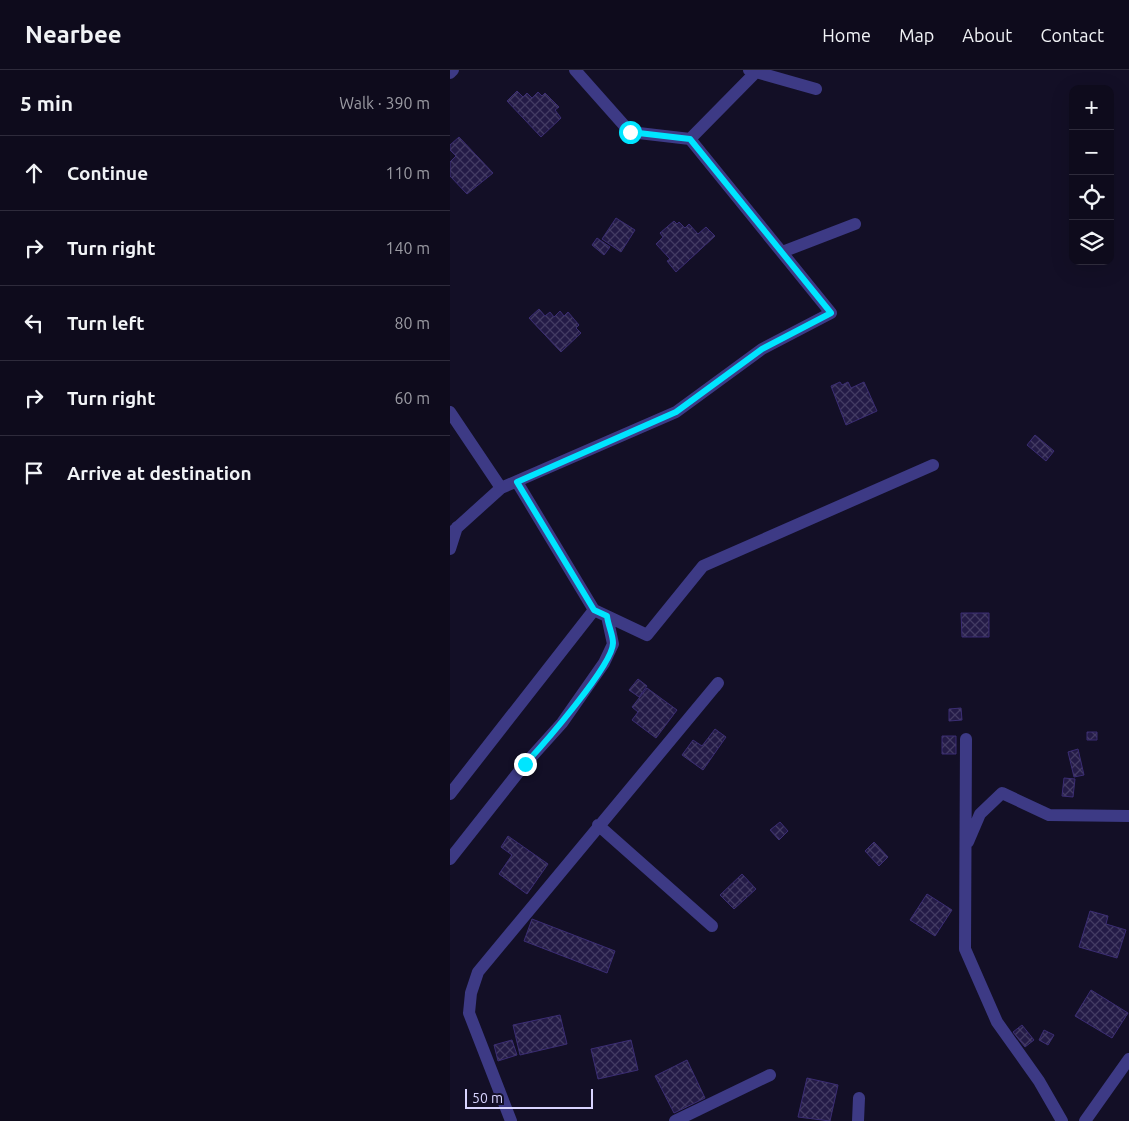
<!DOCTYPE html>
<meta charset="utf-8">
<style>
body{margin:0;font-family:Ubuntu,sans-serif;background:#171425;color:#f1f3f6}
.controls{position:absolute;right:15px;top:15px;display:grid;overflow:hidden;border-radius:10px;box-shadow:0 5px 20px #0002}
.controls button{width:45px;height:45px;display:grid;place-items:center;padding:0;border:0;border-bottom:1px solid #2e2b3b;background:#0e0b1c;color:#f1f3f6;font:25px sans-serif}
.scale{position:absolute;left:15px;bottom:12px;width:128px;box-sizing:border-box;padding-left:5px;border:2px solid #d9d4ff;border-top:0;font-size:14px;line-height:18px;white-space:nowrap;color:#d9d4ff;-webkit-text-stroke:4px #130f26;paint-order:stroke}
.stop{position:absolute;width:15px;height:15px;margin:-11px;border:4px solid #00e5ff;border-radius:50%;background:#fff}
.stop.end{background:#00e5ff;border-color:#fff;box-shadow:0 1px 5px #0008}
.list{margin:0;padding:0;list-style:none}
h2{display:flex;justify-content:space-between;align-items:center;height:65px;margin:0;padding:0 20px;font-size:21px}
h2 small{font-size:16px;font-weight:400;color:#9b9ba3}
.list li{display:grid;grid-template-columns:32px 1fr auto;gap:15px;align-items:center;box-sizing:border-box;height:75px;padding:0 20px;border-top:1px solid #2e2b3b}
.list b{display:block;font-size:19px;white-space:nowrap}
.list em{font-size:16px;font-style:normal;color:#9b9ba3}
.icon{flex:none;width:28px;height:28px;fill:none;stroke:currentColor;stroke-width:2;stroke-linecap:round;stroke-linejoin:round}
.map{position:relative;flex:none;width:679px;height:1051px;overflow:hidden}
header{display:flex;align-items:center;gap:30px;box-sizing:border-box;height:70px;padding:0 25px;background:#0e0b1c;border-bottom:1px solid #2e2b3b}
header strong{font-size:24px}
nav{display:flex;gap:28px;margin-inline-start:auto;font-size:18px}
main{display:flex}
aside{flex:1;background:#0e0b1c}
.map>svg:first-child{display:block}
</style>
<header>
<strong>Nearbee</strong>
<nav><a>Home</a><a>Map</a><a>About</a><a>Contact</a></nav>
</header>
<main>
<aside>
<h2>5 min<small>Walk · 390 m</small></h2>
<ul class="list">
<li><svg class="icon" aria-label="ahead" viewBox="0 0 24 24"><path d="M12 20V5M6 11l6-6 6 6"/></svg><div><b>Continue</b></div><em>110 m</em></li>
<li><svg class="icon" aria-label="right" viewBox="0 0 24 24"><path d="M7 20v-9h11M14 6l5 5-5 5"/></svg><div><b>Turn right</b></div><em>140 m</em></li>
<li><svg class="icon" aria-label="left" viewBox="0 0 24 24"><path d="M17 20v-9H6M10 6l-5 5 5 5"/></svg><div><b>Turn left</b></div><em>80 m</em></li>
<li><svg class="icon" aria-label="right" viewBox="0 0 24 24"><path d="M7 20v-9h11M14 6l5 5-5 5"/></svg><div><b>Turn right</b></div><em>60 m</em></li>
<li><svg class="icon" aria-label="arrive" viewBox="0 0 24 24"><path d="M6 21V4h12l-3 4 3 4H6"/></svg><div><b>Arrive at destination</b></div></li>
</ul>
</aside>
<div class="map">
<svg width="679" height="1051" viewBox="0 0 679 1051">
<defs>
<pattern id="building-cross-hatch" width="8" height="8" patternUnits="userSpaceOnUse" patternTransform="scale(1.25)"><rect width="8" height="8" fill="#241b47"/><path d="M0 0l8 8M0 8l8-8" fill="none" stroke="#433b63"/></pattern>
</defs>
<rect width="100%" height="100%" fill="#130f26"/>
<!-- building -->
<path fill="url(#building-cross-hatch)" stroke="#3b2d73" d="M67,21l6,6 4,-4 5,5 6,-6 4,4 3,-3 14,14 -4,3 6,8 -20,19 -34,-36z
M9,67l34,36 -26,21 -17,-18v-14l6,-6 -6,-6v-5z
M166,148l19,12 -14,22 -19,-13z
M224,151l3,3 2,-2 6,6 4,-4 9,10 8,-7 9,9 -39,36 -9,-11 3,-2 -14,-15 7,-7 -3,-4z
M147,168l13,9 -6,8 -12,-10z
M89,239l6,7 5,-4 4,5 6,-6 4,5 4,-4 11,13 -3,3 5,5 -20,19 -32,-34z
M390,312l2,3 6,-3 3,6 13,-6 13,29 -31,14 -15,-39z
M585,365l19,16 -8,10 -19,-16z
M511,543h28v24h-27z
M188,609l9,7 -8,11 -10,-7z
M197,618l30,22 -21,28 -24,-18 6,-8 -6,-5z
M511,638l1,12 -13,1v-12z
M265,659l11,8 -23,33 -21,-15 11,-15 9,6z
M637,662h10v8h-10z
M492,666h14v18h-14z
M628,679l6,26 -10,2 -6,-25z
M614,708l11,1 -2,18 -11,-1z
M330,752l8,9 -9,9 -9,-10z
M58,766l40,28 -21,30 -28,-20 13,-19 -11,-8z
M424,772l14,15 -9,9 -14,-15z
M292,804l14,15 -22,20 -14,-14z
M477,824l25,16 -17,26 -25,-16z
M640,841l18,5 -2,8 20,6 -9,28 -38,-11z
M82,849l83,32 -8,22 -83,-32z
M641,920l37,23 -16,25 -37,-22z
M110,945l7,29 -47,11 -7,-30z
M572,955l12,15 -9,7 -12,-15z
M594,960l10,5 -6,10 -9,-5z
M62,970l5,15 -19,6 -4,-16z
M181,970l7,30 -40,9 -7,-30z
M237,990l18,38 -31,15 -19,-37z
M357,1008l31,7 -8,36 -32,-4z"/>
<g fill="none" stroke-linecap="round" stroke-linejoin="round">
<!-- minor -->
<path stroke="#3d3a85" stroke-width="12" d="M299,0l67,19
M0,3l3,-3
M240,69l65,-66
M332,182l73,-28
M0,342l51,76
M67,412l77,128 53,25 56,-69 230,-101
M0,464l51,-46 175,-76 86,-63 69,-36 -141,-174 -60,-7 -55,-62
M0,479l7,-22
M516,669l-1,210 32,73 42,59 23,40
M0,724l144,-184
M148,755l114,101
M518,772l12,-28 22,-21 47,22 80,1
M0,789l75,-95 37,-41 42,-60 9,-19 -6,-28
M61,1051l-42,-108 2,-20 7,-21 240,-289 -3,4
M225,1051l95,-46
M408,1051l1,-23
M635,1051l44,-62"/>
</g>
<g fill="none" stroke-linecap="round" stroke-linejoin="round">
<!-- route -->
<path stroke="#00e5ff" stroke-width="6" d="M75,694c17,-18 88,-99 88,-121 0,-8 -5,-18 -6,-27l-13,-6 -77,-128 159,-70 86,-63 69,-36 -141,-174 -60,-7"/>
</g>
</svg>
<div class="controls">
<button>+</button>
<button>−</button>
<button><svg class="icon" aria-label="locate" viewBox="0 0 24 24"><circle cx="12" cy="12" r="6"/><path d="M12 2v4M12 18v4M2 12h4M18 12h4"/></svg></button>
<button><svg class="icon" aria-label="layers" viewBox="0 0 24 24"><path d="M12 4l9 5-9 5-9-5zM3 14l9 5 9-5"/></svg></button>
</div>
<div class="scale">50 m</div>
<div class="stop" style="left:180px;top:62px"></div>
<div class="stop end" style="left:75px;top:694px"></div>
</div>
</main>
